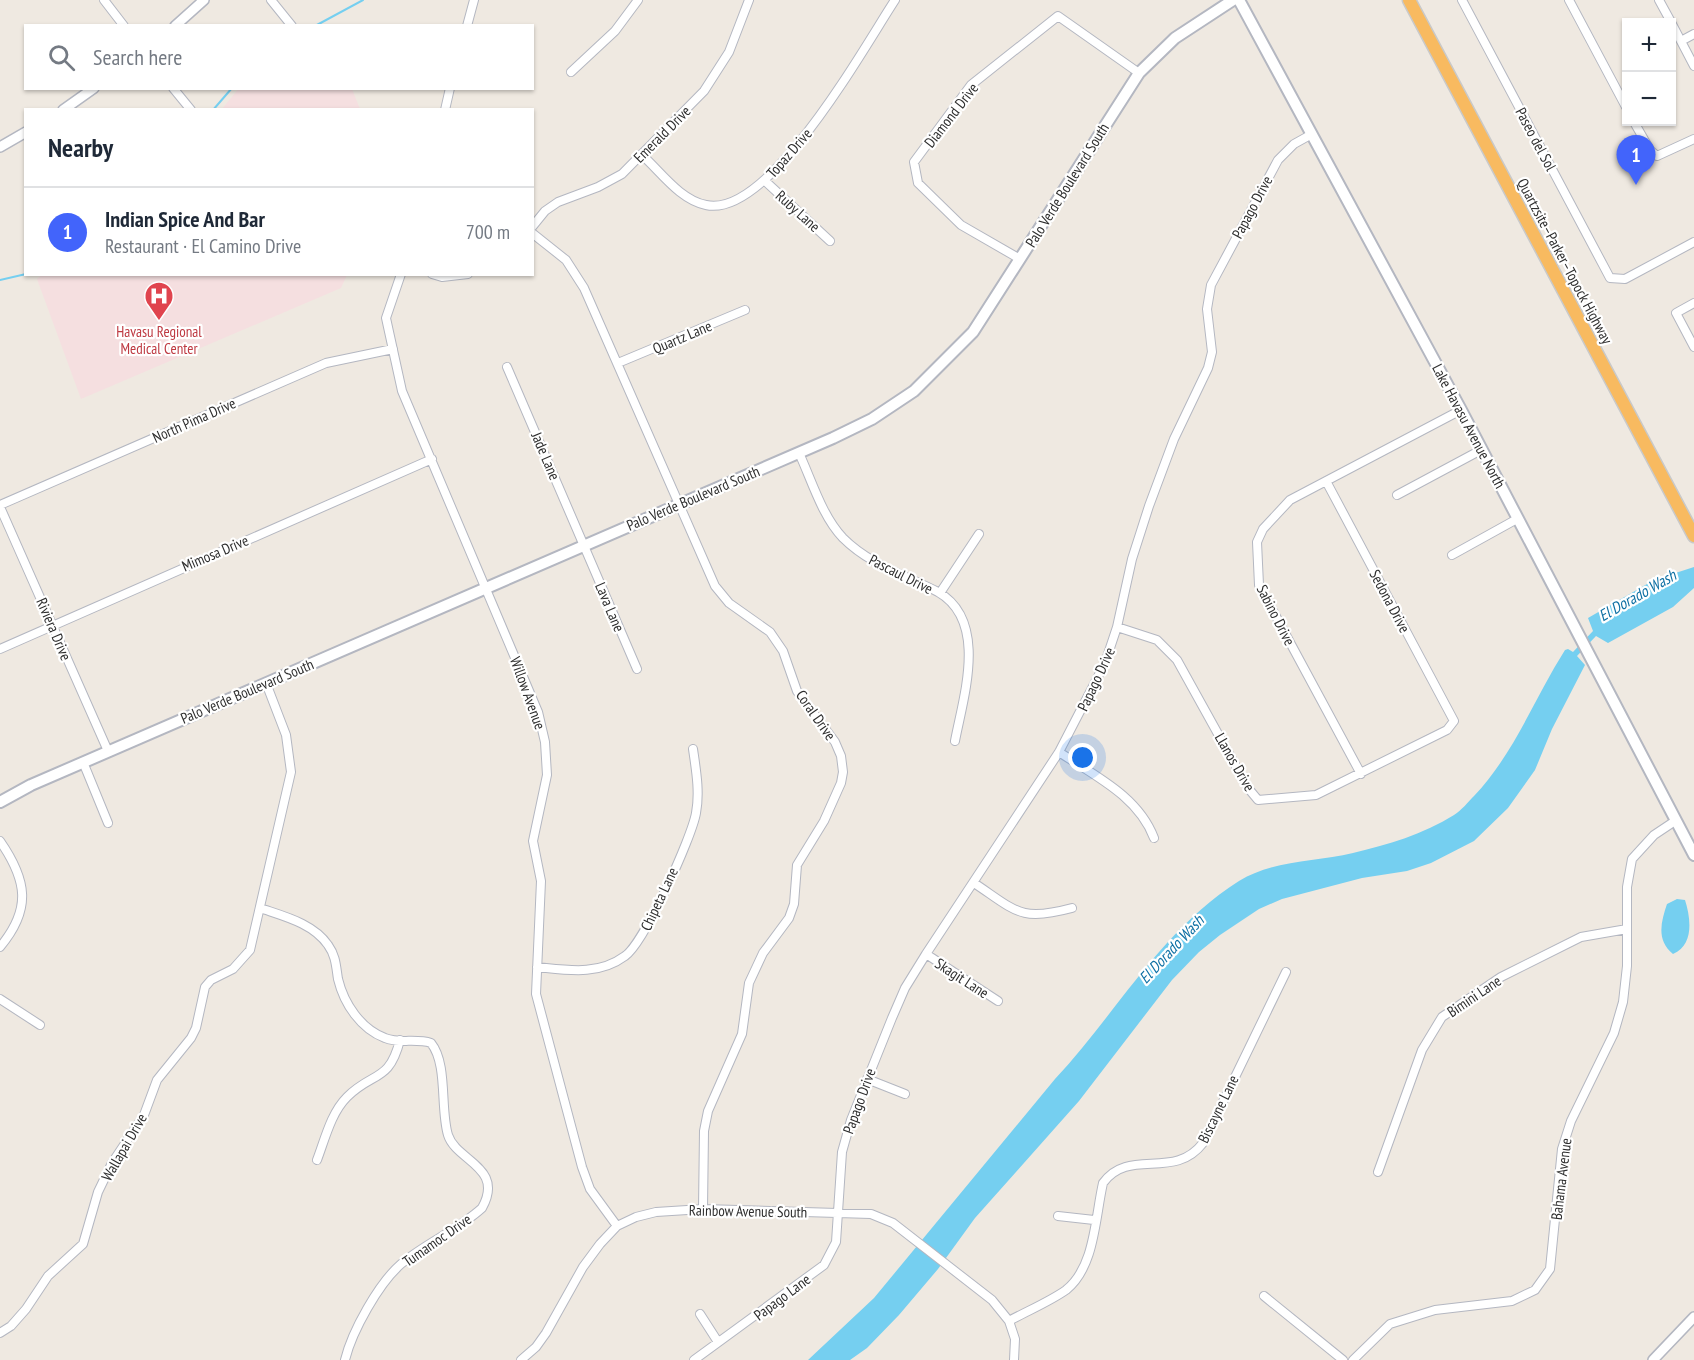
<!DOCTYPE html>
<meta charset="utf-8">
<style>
body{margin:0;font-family:"PT Sans Narrow",sans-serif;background:#f2f2f3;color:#1f2937}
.controls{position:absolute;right:18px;top:18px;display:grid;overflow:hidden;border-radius:0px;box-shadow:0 2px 4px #0004}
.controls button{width:54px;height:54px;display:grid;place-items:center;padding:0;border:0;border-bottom:2px solid #e0e1e3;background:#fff;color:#1f2937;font:30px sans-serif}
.you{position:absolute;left:1083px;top:758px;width:21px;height:21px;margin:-15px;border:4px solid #fff;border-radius:50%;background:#1a73e8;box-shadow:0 0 0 9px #1a73e833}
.badge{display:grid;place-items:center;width:39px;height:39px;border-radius:50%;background:#4264fb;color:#fff;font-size:20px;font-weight:700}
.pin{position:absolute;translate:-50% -50px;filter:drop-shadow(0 2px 3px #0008)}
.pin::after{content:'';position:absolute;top:32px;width:21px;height:18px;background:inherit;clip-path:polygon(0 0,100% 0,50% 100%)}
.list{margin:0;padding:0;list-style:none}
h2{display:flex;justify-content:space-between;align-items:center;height:78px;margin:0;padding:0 24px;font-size:26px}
h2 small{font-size:20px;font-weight:400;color:#747a83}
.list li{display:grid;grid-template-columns:39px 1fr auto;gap:18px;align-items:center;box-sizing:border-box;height:90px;padding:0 24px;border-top:2px solid #e0e1e3}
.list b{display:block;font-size:22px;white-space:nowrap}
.list p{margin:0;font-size:20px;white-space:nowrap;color:#747a83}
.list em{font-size:20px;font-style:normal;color:#747a83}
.icon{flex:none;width:33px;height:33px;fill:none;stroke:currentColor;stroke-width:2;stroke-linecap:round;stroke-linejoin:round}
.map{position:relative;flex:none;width:1694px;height:1360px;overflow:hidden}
.search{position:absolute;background:#fff;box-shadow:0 2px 4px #0004;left:24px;top:24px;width:510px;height:66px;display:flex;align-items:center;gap:15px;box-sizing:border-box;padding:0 21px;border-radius:0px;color:#747a83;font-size:22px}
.panel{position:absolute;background:#fff;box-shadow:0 2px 4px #0004;left:24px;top:108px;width:510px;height:168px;border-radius:0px}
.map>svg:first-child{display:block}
</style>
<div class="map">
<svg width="1694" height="1360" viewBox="0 0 1694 1360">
<rect width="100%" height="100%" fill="#efe9e1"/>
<!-- medical -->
<path fill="#f5dfe0" d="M239,88l113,1 8,20h-138z
M43,274h304v1l-6,13 -260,111 -44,-120z"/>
<!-- water -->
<path fill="#75cff0" d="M1694,567v21l-21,19 -65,36 -12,-7 -19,20 8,9 -33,64 -17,41 -27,38 -34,33 -43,22 -24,8 -45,7 -80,21 -23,10 -39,26 -21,17 -27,28 -93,121 -104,117 -37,51 -39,46 -32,33 -17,12h-42l66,-62 181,-219c61,-65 106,-149 184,-198 34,-21 76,-19 114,-28 34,-8 71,-19 101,-38 8,-5 14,-13 20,-19 40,-42 60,-97 91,-146l3,-1 5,3 20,-21 -5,-13 66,-38z
M1677,899l8,1c6,19 9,45 -12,54 -17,-14 -12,-32 -6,-50z"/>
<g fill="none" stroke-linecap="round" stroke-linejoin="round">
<!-- stream -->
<path stroke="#75cff0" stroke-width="2" d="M315,26l48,-26
M213,110l19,-22
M0,280l26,-6"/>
<!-- minor casing -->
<g stroke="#b4b7c1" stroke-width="10">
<path id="minor" d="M104,0l20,26
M271,0l21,26
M1462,0l148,278 15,1 69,-37
M1569,0l57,107
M1659,0l12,22
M1672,24l22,42
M467,26l7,-26
M1681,41l13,-7
M571,72l44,-41 23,-31
M173,88l18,22
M445,110l5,-22
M1634,122l16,28 7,6 37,-17
M642,155c19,17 38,45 64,50 63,14 158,-158 189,-205
M765,181l65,60
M532,227l13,-16 13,-9 40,-15 24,-13 82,-83 25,-39 20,-52
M532,233l34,27 18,28 131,298 14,17 41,29 13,19 14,40 38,51 6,14 2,16 -2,11 -17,38 -27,44 -3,39 -5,14 -26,35 -14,30 -7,51 -34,77 -4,20 -1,78
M1020,259l-59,-34 -43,-42 -4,-21 57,-77 87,-69 81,57
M401,274l-15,44 16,73 136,321 7,30 2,33 -14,66 8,40 -5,113 46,173 8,22 27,37
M432,274l10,3 26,-3
M1694,303l-18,10 18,34
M618,363l127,-53
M507,367l130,302
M799,453c13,28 23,63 44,85 27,27 62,37 95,54 51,29 25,106 17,149
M1397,495l84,-45
M0,505l326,-142 67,-14
M0,507l108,244
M1452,555l65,-36
M940,593l39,-59
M1117,627l40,13 20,20 71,128 10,12 58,-5 131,-65 7,-9 -128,-240
M0,649l432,-190
M1059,752c36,24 79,44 95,86
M83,762l25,61
M1361,774l-102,-189 -2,-43 6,-13 27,-29 171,-90
M0,841c27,39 32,68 0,106
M974,883c42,28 46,39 98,25
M260,908c23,8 53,15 68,37 8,11 8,22 10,34 6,25 23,50 47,59 14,6 31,0 46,5 17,21 9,66 17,92 8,26 57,32 34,73 -24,22 -56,35 -81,56 -22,19 -49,67 -56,96
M926,954l72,47
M537,967c30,3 61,9 88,-11 19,-13 67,-119 71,-143 4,-21 0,-43 -3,-64
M0,999l40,26
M867,1079l38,15
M317,1160c8,-21 14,-47 30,-63 26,-26 42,-14 53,-57
M1378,1172l44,-122 20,-33 59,-40 80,-40 46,-8
M1058,1216l36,4
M1264,1296l79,64
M700,1314l18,28
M1009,1321c18,-10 40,-19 57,-31 29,-23 29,-72 37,-107 26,-36 71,-2 100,-40l83,-171
M0,1333l11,-7 15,-17 22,-33 35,-32 15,-52 14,-29 32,-48 13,-35 34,-42 5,-10 9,-41 6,-7 22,-11 17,-19 41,-178 -5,-37 -20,-52
M521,1360l15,-13 10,-14 37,-66 17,-23 17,-18 19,-9 20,-5 47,-3 168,5 22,9 99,77 17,21 6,18 -1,21
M694,1360l130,-95 12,-23 6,-90 9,-32 41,-102 13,-30 21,-34 133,-202 46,-89 12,-36 15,-68 17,-53 25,-67 34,-71 4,-16 -5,-43 4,-24 67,-125 16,-16 18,-10
M1353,1360l37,-36 45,-14 77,-9 23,-11 15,-21 12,-120 9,-28 43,-88 9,-31 4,-36v-79l5,-28 22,-24 21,-14"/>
</g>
<!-- tertiary casing -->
<g stroke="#b4b7c1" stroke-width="12">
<path id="tertiary" d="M175,26l29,-26
M63,110l31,-22
M0,147l26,-15
M1653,1360l41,-43"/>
</g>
<!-- secondary casing -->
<g stroke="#b4b7c1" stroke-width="14">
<path id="secondary" d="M1239,0l222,410 233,445
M0,802l31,-17 802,-347 39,-19 42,-28 59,-59 166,-259 36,-35 58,-38"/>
</g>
<!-- trunk casing -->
<g stroke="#c9c9c9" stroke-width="15">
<path id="trunk" d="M1409,0l285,536"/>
</g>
<!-- minor -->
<use href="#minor" stroke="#fff" stroke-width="8"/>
<!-- tertiary -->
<use href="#tertiary" stroke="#fff" stroke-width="9"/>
<!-- secondary -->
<use href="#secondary" stroke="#fff" stroke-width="10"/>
<!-- trunk -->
<use href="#trunk" stroke="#f8ba60" stroke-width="12"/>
</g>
<!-- icons -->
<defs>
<g id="hospital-pin" transform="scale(1.5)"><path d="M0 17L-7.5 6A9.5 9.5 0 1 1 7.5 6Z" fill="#e0444e" stroke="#fff"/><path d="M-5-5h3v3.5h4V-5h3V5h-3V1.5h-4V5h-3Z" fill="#fff"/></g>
</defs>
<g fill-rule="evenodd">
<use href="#hospital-pin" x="159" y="296"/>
</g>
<g text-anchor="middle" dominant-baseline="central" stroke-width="4.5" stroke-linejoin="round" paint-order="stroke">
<!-- street labels -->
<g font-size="15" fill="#2e2e2e" stroke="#fff">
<text transform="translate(951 115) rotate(-52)">Diamond Drive</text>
<text transform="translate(662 134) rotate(-45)">Emerald Drive</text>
<text transform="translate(1536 139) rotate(62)">Paseo del Sol</text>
<text transform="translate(789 153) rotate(-49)">Topaz Drive</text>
<text transform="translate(1067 185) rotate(-58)">Palo Verde Boulevard South</text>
<text transform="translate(1252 207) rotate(-62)">Papago Drive</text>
<text transform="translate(798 211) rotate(42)">Ruby Lane</text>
<text transform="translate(1565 261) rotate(62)">Quartzsite–Parker–Topock Highway</text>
<text transform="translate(682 337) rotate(-23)">Quartz Lane</text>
<text transform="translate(194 420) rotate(-24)">North Pima Drive</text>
<text transform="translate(1469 426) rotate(62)">Lake Havasu Avenue North</text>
<text transform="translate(546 456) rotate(67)">Jade Lane</text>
<text transform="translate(693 498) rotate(-23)">Palo Verde Boulevard South</text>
<text transform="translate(215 553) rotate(-23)">Mimosa Drive</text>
<text transform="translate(901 574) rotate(27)">Pascaul Drive</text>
<text transform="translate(1390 601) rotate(62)">Sedona Drive</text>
<text transform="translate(610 607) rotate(67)">Lava Lane</text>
<text transform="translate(1276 615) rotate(63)">Sabino Drive</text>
<text transform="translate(54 629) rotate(67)">Riviera Drive</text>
<text transform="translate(1096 679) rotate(-65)">Papago Drive</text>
<text transform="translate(247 691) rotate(-23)">Palo Verde Boulevard South</text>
<text transform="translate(528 693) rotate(70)">Willow Avenue</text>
<text transform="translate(816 715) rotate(55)">Coral Drive</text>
<text transform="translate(1235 762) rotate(60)">Llanos Drive</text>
<text transform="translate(659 899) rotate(-65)">Chipeta Lane</text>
<text transform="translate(962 978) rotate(33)">Skagit Lane</text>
<text transform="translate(1474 996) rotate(-34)">Bimini Lane</text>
<text transform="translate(859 1101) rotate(-70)">Papago Drive</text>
<text transform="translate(1218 1109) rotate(-64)">Biscayne Lane</text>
<text transform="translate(124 1147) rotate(-60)">Wallapai Drive</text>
<text transform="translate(1561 1179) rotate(-83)">Bahama Avenue</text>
<text transform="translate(748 1211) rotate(1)">Rainbow Avenue South</text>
<text transform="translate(437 1240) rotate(-35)">Tumamoc Drive</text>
<text transform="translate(782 1297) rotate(-37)">Papago Lane</text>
</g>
<!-- health labels -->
<g font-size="15" fill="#be3a42" stroke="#fff">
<text x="159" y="331">Havasu Regional<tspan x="159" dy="17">Medical Center</tspan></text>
</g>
<!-- water labels -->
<g font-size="16" font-style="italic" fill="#0d6fa3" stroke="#fff">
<text transform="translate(1637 595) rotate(-30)">El Dorado Wash</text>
<text transform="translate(1171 949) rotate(-47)">El Dorado Wash</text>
</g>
</g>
</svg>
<div class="controls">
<button>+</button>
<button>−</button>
</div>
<div class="you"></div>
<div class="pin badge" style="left:1636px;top:185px">1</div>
<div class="search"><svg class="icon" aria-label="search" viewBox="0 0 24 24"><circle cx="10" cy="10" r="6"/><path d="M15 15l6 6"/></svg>Search here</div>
<section class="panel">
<h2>Nearby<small></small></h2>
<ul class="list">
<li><span class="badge">1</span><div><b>Indian Spice And Bar</b><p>Restaurant · El Camino Drive</p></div><em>700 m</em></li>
</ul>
</section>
</div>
